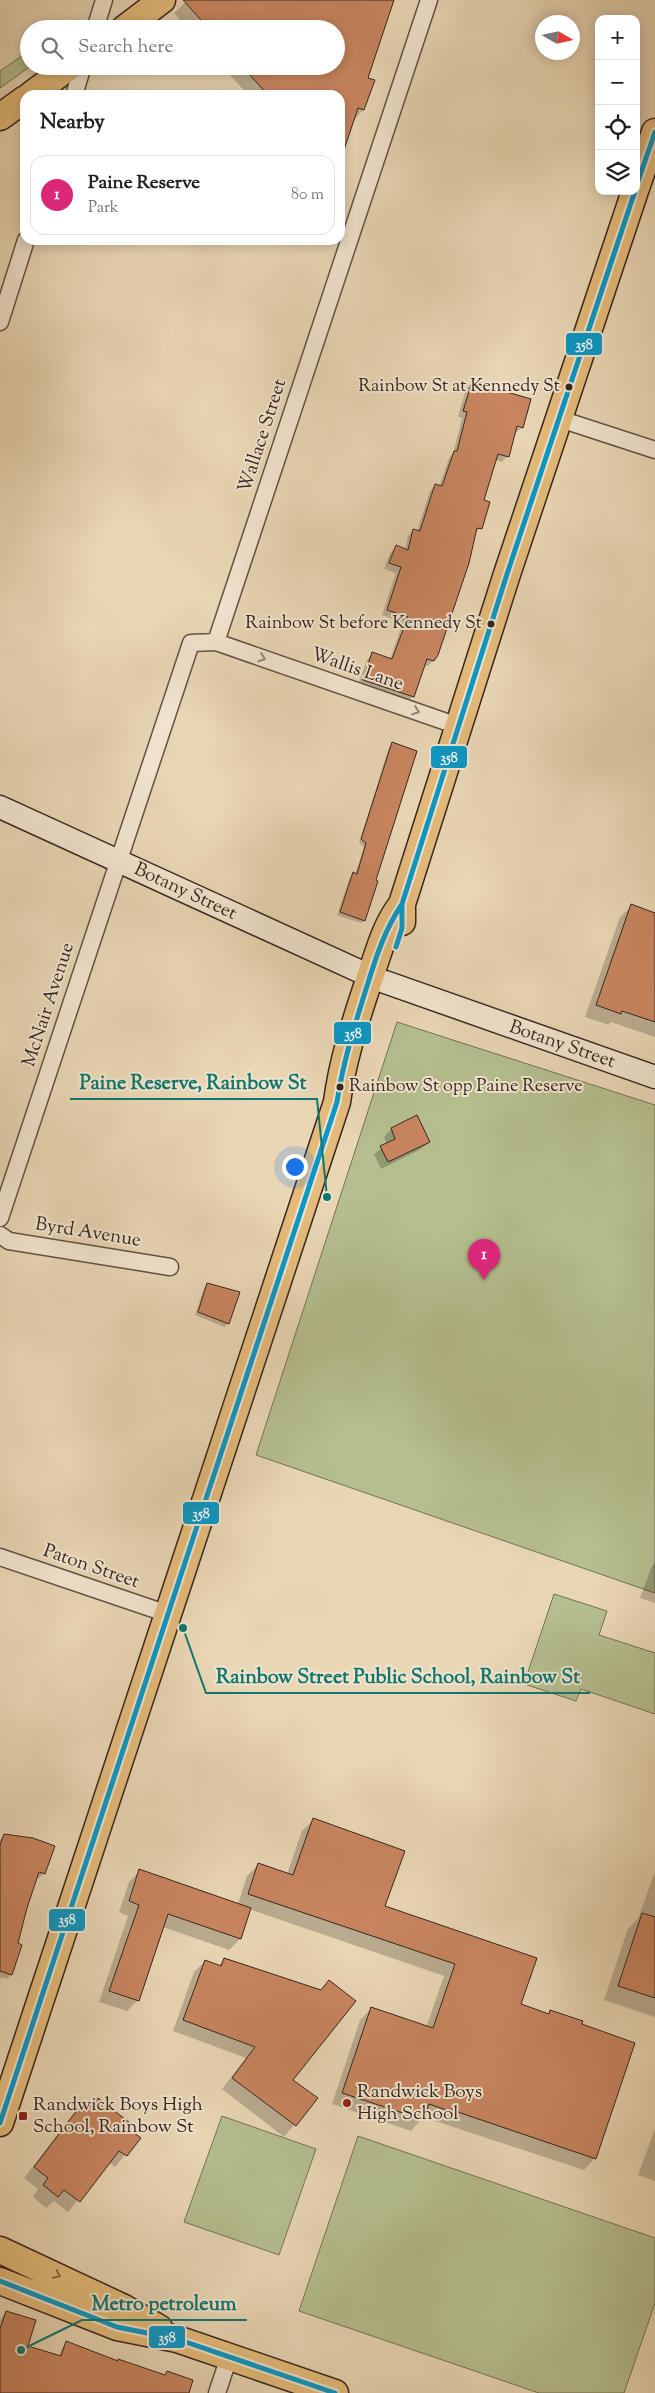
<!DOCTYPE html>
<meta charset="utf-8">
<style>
body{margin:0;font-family:"Sorts Mill Goudy",serif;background:#f2f2f2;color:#202124}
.controls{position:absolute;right:15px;top:15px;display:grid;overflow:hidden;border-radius:10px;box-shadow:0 2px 12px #0003}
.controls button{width:45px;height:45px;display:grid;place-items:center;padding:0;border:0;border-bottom:1px solid #e0e0e0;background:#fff;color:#202124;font:25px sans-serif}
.compass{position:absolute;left:535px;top:15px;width:45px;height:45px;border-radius:50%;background:#fff;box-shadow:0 2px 12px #0003;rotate:99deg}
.you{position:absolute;left:294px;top:1166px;width:18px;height:18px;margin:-12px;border:4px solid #fff;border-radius:50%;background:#1a73e8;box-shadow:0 0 0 8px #1a73e833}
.badge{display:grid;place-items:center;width:32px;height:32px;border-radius:50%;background:#db2777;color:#fff;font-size:16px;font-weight:700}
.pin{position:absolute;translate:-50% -41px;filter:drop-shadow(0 1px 2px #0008)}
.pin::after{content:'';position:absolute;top:26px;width:18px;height:15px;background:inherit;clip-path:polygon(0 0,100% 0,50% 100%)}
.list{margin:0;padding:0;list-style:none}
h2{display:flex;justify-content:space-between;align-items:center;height:65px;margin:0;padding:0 20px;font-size:21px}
h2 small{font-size:16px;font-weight:400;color:#757577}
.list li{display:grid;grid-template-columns:32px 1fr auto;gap:15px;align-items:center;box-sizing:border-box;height:80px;margin:0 10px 10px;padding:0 10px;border:1px solid #e0e0e0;border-radius:15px}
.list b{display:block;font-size:19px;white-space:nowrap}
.list p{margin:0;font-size:16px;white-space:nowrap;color:#757577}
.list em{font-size:16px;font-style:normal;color:#757577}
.icon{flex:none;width:28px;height:28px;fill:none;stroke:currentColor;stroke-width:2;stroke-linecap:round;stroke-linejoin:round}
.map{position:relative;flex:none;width:655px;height:2393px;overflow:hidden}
.search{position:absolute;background:#fff;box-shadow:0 2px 12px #0003;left:20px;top:20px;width:325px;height:55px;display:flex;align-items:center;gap:12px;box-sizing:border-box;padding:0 18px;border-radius:28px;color:#757577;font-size:19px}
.panel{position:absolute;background:#fff;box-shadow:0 2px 12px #0003;left:20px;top:90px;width:325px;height:155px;border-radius:15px}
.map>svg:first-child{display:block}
</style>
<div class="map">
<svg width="655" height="2393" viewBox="0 0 655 2393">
<rect width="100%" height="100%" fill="#e9d6b4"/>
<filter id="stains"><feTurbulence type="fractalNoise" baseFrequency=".004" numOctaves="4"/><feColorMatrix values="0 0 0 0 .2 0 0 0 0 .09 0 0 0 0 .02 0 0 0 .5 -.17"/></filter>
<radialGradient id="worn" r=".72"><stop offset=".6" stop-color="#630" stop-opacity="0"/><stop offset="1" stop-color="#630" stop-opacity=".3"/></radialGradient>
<!-- green -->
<path fill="#b5be8e" stroke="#747257" d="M29,51v15h2l-31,22v-17z
M397,1022l258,83v488l-399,-138z
M554,1594l53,17 -8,24 56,18v61l-74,-25 -5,12 -52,-17z
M222,2116l94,33 -37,106 -95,-33z
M358,2136l297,102v65l-31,90h-85l-240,-82z"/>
<!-- shadow -->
<path fill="#0003" fill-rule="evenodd" d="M188,0h205l-26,78 -4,32 -23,26v-41h-92l-26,-29h114v-37h-148l-14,-16z
M472,383l50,44 -6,6h-2l-7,23 -5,6 -7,-2 -12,41 -3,27 -6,6 -41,127 -5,5 -5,-1 -10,31 -6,6 -49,-17 9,-25 6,-6 17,5 13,-37 -21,-7 14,-42 -12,-4 6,-16 6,-6 9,3 3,-14 5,-6 4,1 13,-40 5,-6 4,2 10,-29 4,-4 9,-36 -4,-1 8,-28zM510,426h10v2z
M392,744l-18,137 -10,39 -3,3 -24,-8 13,-38 5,-3 9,-27 -5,-4 30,-96z
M632,906l23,8v123l-44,-15 -2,3 -24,-8 35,-100z
M417,1117l12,25 -8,7 -40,20 -7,-15 13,-10 -3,-7 7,-8z
M207,1285l21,38 -3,4 -30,-12 9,-27z
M655,1562v41l-15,-5 12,-32z
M314,1819l70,88 135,97 29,11 3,-3 44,146 -11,12 -161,-53 -12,14 -79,-27 28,-84 11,-11 55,19 18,-52 -195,-67 -9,30 -11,11 -66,-23 -25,73 -11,11 -28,-9 29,-86 -9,-4 10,-30 11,-11 98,33 9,-28 12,-12 28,10 15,-43z
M4,1835l40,38 -5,5 -3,-1 -10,31 -10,36 5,2 -10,29 -4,4 -6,-2 -1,4v-141z
M655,1871v146l-51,-17 24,-71 10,-10z
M224,1960l95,31 10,-9 -38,98 25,19 -32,38 -62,-48 24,-31 -73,-27 21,-59 11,-11 13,5z
M98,2100l27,28 14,10 -24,29 -6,-5 -41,50 -14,-11 -8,7 -13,-11 5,-8 -14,-11 49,-64 11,-11 6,4z
M655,2129v52l-17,-6z
M6,2312l20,35 32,10 4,-9 5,-5 50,19 46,14 4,-4 20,21h-187v-73z"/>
<!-- building -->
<path fill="#c8855f" stroke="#342620" d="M183,0h211l-26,78 7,2 -11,30 -6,-2 -15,45 -3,-1v-57h-72l-26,-29h94v-37h-127z
M472,382l59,17 -8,29 -6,-2 -8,31 -11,-3 -14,46 6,2 -8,27 -5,-1 -8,35 -31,92 -4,6 -7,-2 -13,38 -51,-17 9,-28 20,7 16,-42 -21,-7 14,-43 -12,-4 7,-18 12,5 5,-21 7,2 15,-47 7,2 12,-35h3l10,-39 -4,-1z
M392,742l25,9 -41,129 2,1 -13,40 -25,-9 13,-40 4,2 9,-31 -5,-4z
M631,904l24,9v109l-33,-11 -1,3 -25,-9z
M417,1115l13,27 -42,20 -8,-16 15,-7 -4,-11z
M207,1283l33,9 -11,32 -31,-12z
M313,1818l92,33 -20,55 152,52 -16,46 28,10 1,-4 33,11 -1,3 53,19 -39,116 -147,-50v2l-20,-7 -5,16 -82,-27 29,-86 62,21 22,-64 -207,-70 10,-31 35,12z
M4,1834l29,4 22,8 -10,28 -6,-2 -12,36 -9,35 4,2 -10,30 -12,-4v-126z
M139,1869l112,39 -10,31 -73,-25 -29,87 -30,-10 30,-86 -10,-4z
M642,1913l13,4v81l-37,-12z
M224,1958l97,32 8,-10 27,21 -63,79 25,18 -22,28 -64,-48 23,-31 -72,-27 22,-60 16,6z
M98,2098l32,25 -4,4 15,11 -14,18 -8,-5 -39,51 -16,-12 -6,7 -15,-12 5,-7 -14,-11 50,-66 7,6z
M6,2311l30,9 -8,26 33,10 5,-15 52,20v-2l47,16 2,-4 26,9 -4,13h-189v-64z"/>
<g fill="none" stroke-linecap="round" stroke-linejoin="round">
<!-- street casing -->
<g stroke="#615245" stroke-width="19">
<path id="street" d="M95,29l9,-29
M74,95l9,-29
M0,322l26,-82
M560,419l95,31
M216,642l242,84
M0,1218l191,-575 25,-1 213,-642
M0,1235l9,6 161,26
M0,1557l168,57
M217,2393l12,-36"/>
</g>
<!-- secondary casing -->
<g stroke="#342620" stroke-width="25">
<path id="secondary" d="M0,807l370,169
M385,982l270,95"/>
</g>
<!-- primary casing -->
<g stroke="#342620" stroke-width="29">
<path id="primary" d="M124,29l38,-29
M31,95l39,-29
M0,117l25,-18
M636,188l19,-56
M402,922v-18l105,-330 128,-383
M0,2123l337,-1021c6,-45 19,-82 33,-125 9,-26 15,-51 32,-73
M0,2250l124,58 35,20
M0,2281l117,46 60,12 158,54"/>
</g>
<!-- street -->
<use href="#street" stroke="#f1e4ce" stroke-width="16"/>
<!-- secondary -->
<use href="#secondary" stroke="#f1e4ce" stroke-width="22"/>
<!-- primary -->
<use href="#primary" stroke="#e4bb7a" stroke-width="26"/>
<!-- bus-1 casing -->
<g stroke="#f1e4ce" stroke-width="9">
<path id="bus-1" d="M636,187l19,-55
M396,947l6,-19v-24l105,-330 128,-383
M0,2123l337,-1021c6,-40 18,-78 30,-116 9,-29 18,-57 35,-82
M0,2281l117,46 60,12 158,54"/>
</g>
<!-- bus-1 -->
<use href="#bus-1" stroke="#0a98c6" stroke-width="5"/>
</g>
<!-- one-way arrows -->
<defs><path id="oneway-chevron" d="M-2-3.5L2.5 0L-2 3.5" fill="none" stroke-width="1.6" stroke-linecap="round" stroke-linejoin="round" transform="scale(1.25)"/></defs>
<g stroke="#928577">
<use href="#oneway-chevron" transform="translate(262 658) rotate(19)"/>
<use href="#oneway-chevron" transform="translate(416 711) rotate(19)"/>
</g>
<use stroke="#836948" href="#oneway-chevron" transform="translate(57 2275) rotate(26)"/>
<!-- markers -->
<g fill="#342620" stroke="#f1e4ce" stroke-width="2">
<circle cx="569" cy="387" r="4.5"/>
<circle cx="491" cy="624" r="4.5"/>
<circle cx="340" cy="1087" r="4.5"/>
</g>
<g fill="#8f2418" stroke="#f1e4ce" stroke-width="2">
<circle cx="347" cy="2103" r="5"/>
<rect x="18" y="2111" width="10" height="10" rx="2.5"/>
</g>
<g text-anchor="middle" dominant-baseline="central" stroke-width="4" stroke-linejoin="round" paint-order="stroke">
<!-- bus labels -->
<g font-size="18" fill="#342620" stroke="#f1e4ce" text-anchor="end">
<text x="560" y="387">Rainbow St at Kennedy St</text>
<text x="482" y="624">Rainbow St before Kennedy St</text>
<text x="349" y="1087" text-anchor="start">Rainbow St opp Paine Reserve</text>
</g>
<!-- street labels -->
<g font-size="19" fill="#342620" stroke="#f1e4ce">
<text transform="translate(263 436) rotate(-72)">Wallace Street</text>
<text transform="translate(357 670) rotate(19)">Wallis Lane</text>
<text transform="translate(185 892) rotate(25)">Botany Street</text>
<text transform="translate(49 1005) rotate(-72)">McNair Avenue</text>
<text transform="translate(562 1045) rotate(19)">Botany Street</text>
<text transform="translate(88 1233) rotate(9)">Byrd Avenue</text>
<text transform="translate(91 1567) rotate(19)">Paton Street</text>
</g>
<!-- poi labels -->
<g font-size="19" fill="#342620" stroke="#f1e4ce" text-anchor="start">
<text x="357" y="2092">Randwick Boys<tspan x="357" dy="22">High School</tspan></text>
<text x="33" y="2105">Randwick Boys High<tspan x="33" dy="22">School, Rainbow St</tspan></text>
</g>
</g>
<!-- callouts -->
<path fill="none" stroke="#0f766e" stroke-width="2" d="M327 1197L317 1099H70M183 1628L206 1693H590M21 2350L82 2320H247"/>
<g fill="#0f766e" stroke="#f1e4ce" stroke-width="2">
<circle cx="327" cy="1197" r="5"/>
<circle cx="183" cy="1628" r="5"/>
<circle cx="21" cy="2350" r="5"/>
</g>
<g font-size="20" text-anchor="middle" font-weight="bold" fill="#0f766e" stroke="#f1e4ce" stroke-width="4" stroke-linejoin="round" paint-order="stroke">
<text x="193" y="1089">Paine Reserve, Rainbow St</text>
<text x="398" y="1683">Rainbow Street Public School, Rainbow St</text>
<text x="164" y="2310">Metro petroleum</text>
</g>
<g stroke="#f1e4ce" stroke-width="2">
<rect x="565" y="332" width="38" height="24" rx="5" fill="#0a98c6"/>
<rect x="430" y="745" width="38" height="24" rx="5" fill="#0a98c6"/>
<rect x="333" y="1021" width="39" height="24" rx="5" fill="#0a98c6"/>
<rect x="182" y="1501" width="38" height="24" rx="5" fill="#0a98c6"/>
<rect x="48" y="1908" width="38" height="24" rx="5" fill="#0a98c6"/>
<rect x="148" y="2325" width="38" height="24" rx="5" fill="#0a98c6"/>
</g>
<g font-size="14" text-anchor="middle" font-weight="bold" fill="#fff">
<text x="584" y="349">358</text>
<text x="449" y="762">358</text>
<text x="353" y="1038">358</text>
<text x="201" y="1518">358</text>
<text x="67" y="1924">358</text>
<text x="167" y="2342">358</text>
</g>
<rect width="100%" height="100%" filter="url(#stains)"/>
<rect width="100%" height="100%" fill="url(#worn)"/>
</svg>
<div class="controls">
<button>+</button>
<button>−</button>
<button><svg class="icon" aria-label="locate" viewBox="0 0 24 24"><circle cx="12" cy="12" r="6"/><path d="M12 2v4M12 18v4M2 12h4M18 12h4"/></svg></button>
<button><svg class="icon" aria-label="layers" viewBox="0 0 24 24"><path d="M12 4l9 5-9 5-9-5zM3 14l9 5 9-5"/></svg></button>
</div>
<svg class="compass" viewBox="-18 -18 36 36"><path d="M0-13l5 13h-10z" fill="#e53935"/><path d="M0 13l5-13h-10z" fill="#757577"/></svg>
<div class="you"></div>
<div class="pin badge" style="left:484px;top:1280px">1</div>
<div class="search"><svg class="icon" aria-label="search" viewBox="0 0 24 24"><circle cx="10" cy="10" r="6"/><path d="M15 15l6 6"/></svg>Search here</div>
<section class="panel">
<h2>Nearby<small></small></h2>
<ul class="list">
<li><span class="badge">1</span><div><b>Paine Reserve</b><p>Park</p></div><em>80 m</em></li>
</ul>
</section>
</div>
